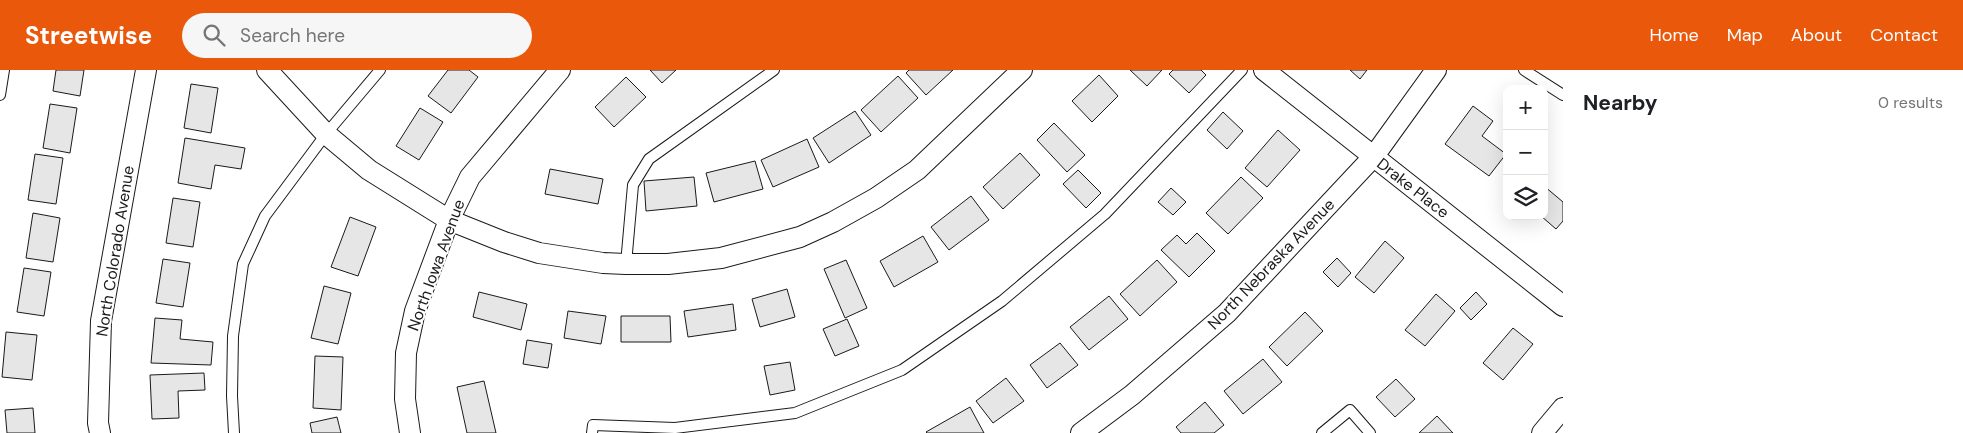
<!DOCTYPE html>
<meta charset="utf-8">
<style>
body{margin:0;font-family:"DM Sans",sans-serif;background:#f6f6f6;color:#202124}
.controls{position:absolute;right:15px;top:15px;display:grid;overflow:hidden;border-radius:10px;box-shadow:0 5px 20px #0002}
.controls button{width:45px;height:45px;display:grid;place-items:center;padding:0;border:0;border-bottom:1px solid #e0e0e0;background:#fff;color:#202124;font:25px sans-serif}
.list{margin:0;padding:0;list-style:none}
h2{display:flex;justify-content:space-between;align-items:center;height:65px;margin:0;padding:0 20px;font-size:21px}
h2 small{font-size:16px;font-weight:400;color:#757577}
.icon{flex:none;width:28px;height:28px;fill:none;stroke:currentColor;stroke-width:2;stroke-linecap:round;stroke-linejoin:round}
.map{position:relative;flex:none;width:1563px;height:363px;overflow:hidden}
header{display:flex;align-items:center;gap:30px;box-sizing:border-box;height:70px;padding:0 25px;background:#ea580c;color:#fff}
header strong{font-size:24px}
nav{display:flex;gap:28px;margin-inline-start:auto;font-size:18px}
.search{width:350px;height:45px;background:#f6f6f6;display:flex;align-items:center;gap:12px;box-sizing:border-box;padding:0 18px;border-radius:28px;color:#757577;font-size:19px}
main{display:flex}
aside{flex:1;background:#fff}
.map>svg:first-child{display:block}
</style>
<header>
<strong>Streetwise</strong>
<div class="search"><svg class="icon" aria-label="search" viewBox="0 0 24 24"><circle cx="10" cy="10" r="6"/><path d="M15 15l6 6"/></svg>Search here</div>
<nav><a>Home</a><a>Map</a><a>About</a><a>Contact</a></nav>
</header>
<main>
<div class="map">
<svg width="1563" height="363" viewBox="0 0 1563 363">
<rect width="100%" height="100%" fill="#fff"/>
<!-- building -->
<path fill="#e6e6e6" stroke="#1a1a1a" d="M56,0h28l-4,26 -27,-5z
M448,0h21l9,7 -27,36 -23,-17z
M650,0h26l-14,13z
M909,0h44l-27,25 -20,-22z
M1130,0h32l-15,16z
M1173,0h28l5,5 -17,18 -20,-19z
M1350,0h17l-7,9z
M1099,5l19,21 -26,26 -20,-21z
M898,6l20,22 -37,34 -20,-22z
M626,7l20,20 -32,30 -19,-20z
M191,14l27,4 -7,45 -27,-5z
M50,34l27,4 -7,45 -27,-5z
M1473,36l20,15 -11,15 24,18 -17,22 -44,-32z
M420,38l23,14 -24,38 -23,-14z
M855,41l16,24 -42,28 -16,-25z
M1223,42l20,19 -16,18 -20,-19z
M1054,53l31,32 -18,17 -30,-32z
M1278,60l22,20 -33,37 -22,-19z
M185,68l60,10 -4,21 -26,-4 -4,24 -33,-6z
M807,69l12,28 -46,20 -12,-27z
M1020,83l20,22 -37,34 -20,-22z
M35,84l28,4 -7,46 -28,-4z
M755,91l8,28 -49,13 -8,-29z
M550,99l53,10 -5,25 -53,-10z
M1078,100l23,23 -15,15 -23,-24z
M694,107l3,29 -51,5 -2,-30z
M1241,107l22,21 -35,36 -22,-21z
M1544,116l19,16v19l-7,8 -15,-13h3z
M1171,118l15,14 -13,13 -15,-13z
M971,126l18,24 -40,30 -18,-23z
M173,128l27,4 -7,45 -27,-4z
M33,143l27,5 -7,44 -27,-4z
M350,147l26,10 -18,49 -27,-9z
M1197,163l18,18 -26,26 -28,-27 16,-15 9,9z
M923,166l15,26 -44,25 -14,-26z
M1385,171l19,17 -30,35 -19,-16z
M1337,188l14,15 -13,14 -15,-15z
M163,189l27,4 -7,44 -27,-4z
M846,190l21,48 -22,10 -21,-49z
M1157,190l20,22 -37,34 -20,-22z
M24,198l27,4 -7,44 -27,-4z
M324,216l27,7 -13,51 -27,-6z
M787,219l8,28 -35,10 -8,-28z
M479,222l48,12 -6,26 -48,-13z
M1476,222l11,12 -16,16 -11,-12z
M1436,224l19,17 -30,35 -20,-16z
M1109,226l19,23 -39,31 -19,-23z
M733,234l3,26 -48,7 -4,-26z
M568,241l38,5 -5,28 -37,-6z
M1305,242l18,19 -36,35 -18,-19z
M621,246h49l1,26h-50z
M155,248l27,2 -2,19 33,3 -2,23 -60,-2z
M847,249l12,27 -24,10 -12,-27z
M1513,258l20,16 -30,36 -20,-17z
M6,262l31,3 -5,45 -30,-3z
M527,270l25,4 -4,24 -25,-4z
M1060,273l18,22 -31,23 -17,-23z
M315,286l28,1 -2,53 -28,-2z
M1263,289l19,23 -39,32 -19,-23z
M790,292l5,28 -25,5 -6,-29z
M204,303l1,17 -27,1 1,27 -27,1 -2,-44z
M1006,308l18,23 -31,22 -17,-22z
M1396,309l19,20 -20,18 -19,-20z
M484,311l12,52h-29l-10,-46z
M1205,332l19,23 -10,8h-33l-5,-6z
M970,337l14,26h-57l-1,-1z
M33,338l2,25h-28l-2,-23z
M1437,346l16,17h-34z
M337,347l4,16h-29l-2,-10z"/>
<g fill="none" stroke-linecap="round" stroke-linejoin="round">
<!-- lane casing -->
<g stroke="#1a1a1a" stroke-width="12">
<path id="lane" d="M1524,0l39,25
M0,25l4,-25
M626,194l7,-79 16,-26 125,-89
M234,363l-2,-37 1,-60 10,-72 22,-48 61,-82 54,-64
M592,363l1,-8 82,3 120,-15 107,-43 100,-69 103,-87 137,-144
M1322,363l28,-23 20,23"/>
</g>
<!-- street casing -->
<g stroke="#1a1a1a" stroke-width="22">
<path id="street" d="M267,0l59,64 43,36 80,50 55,22 35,11 64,10 23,1h42l53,-6 79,-21 33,-15 43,-24 41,-28 105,-100
M1264,0l299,236
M100,363l-2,-10 3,-102 45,-251
M410,363l-5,-34 1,-46 9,-42 34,-91 21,-43 90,-107
M1081,363l51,-38 95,-82 147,-157 62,-86
M1542,363l21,-25"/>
</g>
<!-- lane -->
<use href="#lane" stroke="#fff" stroke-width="10"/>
<!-- street -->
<use href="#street" stroke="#fff" stroke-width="20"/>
</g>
<g text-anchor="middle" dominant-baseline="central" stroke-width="4" stroke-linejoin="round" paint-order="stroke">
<!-- street labels -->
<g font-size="16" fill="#1a1a1a" stroke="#fff">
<text transform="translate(1413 118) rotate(38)">Drake Place</text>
<text transform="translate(115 181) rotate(-81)">North Colorado Avenue</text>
<text transform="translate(1271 194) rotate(-46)">North Nebraska Avenue</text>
<text transform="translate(436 195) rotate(-70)">North Iowa Avenue</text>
</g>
</g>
</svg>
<div class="controls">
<button>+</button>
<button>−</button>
<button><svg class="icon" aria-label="layers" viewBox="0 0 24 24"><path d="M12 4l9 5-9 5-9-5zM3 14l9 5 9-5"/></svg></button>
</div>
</div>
<aside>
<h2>Nearby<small>0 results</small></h2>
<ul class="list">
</ul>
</aside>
</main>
